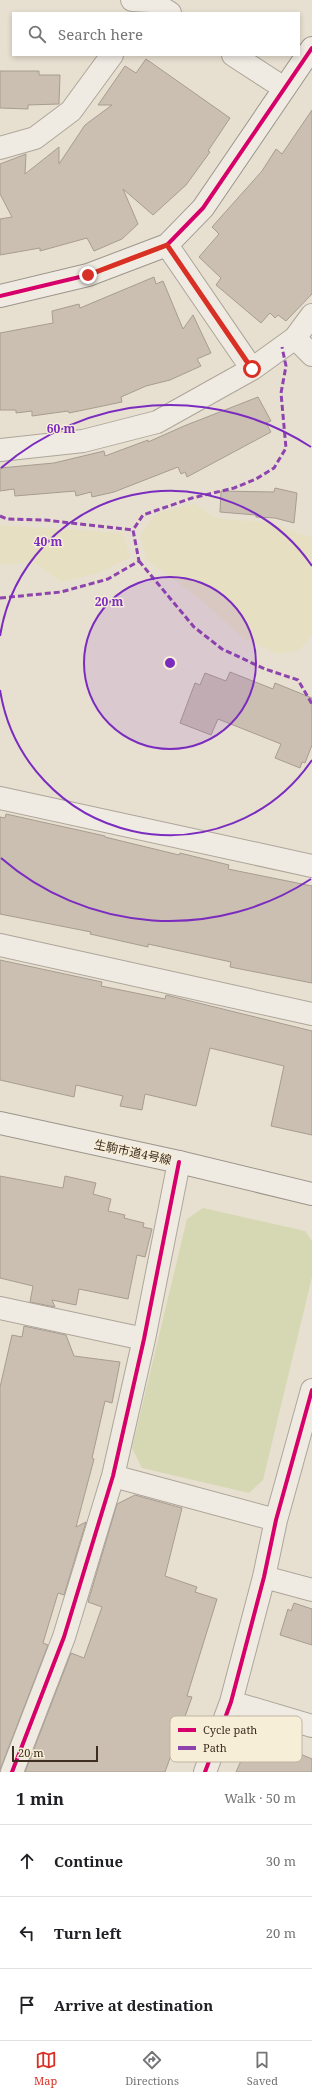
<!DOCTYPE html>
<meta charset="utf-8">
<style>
body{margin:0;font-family:"Noto Serif","Noto Sans JP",serif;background:#f6f6f6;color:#202124}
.scale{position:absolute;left:12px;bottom:10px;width:86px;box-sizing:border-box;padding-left:4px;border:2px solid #3d2e20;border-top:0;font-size:11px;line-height:14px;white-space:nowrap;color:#3d2e20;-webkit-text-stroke:3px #f7eed8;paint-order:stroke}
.stop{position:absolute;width:12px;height:12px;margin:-9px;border:3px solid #d93025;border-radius:50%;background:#fff}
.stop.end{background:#d93025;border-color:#fff;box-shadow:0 1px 4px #0008}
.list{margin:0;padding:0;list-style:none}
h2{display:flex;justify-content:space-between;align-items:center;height:52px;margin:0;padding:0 16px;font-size:17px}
h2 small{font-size:13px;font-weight:400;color:#757577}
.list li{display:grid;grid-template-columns:26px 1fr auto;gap:12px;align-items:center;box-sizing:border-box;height:72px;padding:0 16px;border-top:1px solid #e0e0e0}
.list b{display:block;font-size:15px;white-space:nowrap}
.list em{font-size:13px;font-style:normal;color:#757577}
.icon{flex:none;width:22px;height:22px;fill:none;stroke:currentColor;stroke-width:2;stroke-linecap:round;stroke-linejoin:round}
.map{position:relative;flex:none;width:312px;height:1772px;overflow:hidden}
.search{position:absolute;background:#fff;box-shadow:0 2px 6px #0003;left:12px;right:12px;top:12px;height:44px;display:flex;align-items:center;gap:10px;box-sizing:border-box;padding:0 14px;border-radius:0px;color:#757577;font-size:15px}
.sheet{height:268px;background:#fff}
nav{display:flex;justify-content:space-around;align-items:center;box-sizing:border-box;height:56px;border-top:1px solid #e0e0e0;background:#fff;font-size:11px;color:#757577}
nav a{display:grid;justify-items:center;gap:2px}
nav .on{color:#d93025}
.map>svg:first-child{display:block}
</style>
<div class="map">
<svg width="312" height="1772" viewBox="0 0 312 1772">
<rect width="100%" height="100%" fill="#e7e0d1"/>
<!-- farmland -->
<path fill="#e6dfc2" d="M195,503l19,14 16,3 38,2 44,16v97l-13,15 -21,4 -35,-16 -44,-40 -52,-38 -7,-24 14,-20 7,-4z
M0,525l123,8 7,24 -31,16 -38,9 -27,-20 -34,3z"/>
<!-- green -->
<path fill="#d6d7b3" d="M203,1208l102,23 7,10v36l-49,203 -14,13 -107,-25 -10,-20 55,-229z"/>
<!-- building -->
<path fill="#cbbfb2" stroke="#a89c90" d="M146,59l84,59 -22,33 2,1 -24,33 -33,30 -30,-26 15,35 -16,15 -28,12 -7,-13 -47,13v-3l-40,7v-36l12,-2 -12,-23v-30l26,-10 -1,20 34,-27v17l26,-39 27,-20h-14l27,-39 11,7z
M0,71h39v4h21l-1,29 -31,1v4l-28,-1z
M312,110v184l-26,27 -8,-6 -3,3 -5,-5 -9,10 -45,-38 5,-7 -22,-21 20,-23 -7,-7 50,-56 14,-22 6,5z
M154,277l2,7 7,-3 20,48 10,-14 18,38 -14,6 4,7 -31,14 -24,6 -25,11 1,5 -53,11 -1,-2 -36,5v-5l-16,2v-3h-16v-77l53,-10 -1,-12 27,-7 1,4z
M258,397l13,24 -5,2 5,9 -84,45 -2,-5 -4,2 -3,-7 -64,25 -22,5 -1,-5 -15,4 -1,-5 -60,5 -1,-7 -14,2v-23l54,-5 50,-12 1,5 43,-16v2l36,-16z
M275,488l22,5 -3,30 -19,-5 -19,-1v-2l-36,-3 1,-21 53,1z
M230,672l43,17 2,-6 37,15v47l-7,18 -3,-1 -2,6 -25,-10 6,-14 -63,-25 -7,16 -31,-12 15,-40 5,2 5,-12 21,8z
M6,814l99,22v1l74,18 1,-2 49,12 -1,4 84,17v97l-82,-16 1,-5 -83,-18v3l-58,-13 1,-2 -91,-18v-97l5,1z
M0,960l102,22 -1,4 64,13 1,-4 146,36v104l-41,-9 13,-60 -74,-18 -14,58 -51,-12 -3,16 -22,-4 3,-10 -47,-11 -2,12 -74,-17z
M0,1176l63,12 2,-12 31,7 -3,11 18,5 -3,12 17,4 -1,3 20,5 -1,4 9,2 -7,28 -8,-2 -9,44 -49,-10 -3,16 -24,-5 3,7 -25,-5 3,-16 -33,-8z
M24,1326l42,9 8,21 46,6 -8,41 -7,-2 -13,57 2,1 -18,68 10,-5 -22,73 -6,-2 -15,50 5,2 -48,125v-383l12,-52 10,2z
M135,1495l47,13 -17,68 32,11 -2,5 22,7 -30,97 5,1 -27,75h-140l46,-119 13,5 18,-51 -14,-5 29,-98z
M294,1603l18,6v36l-32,-10 8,-26 3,2z
M253,1734l59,25v13h-76z"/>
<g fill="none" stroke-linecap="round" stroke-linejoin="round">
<!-- street casing -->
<g stroke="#ada599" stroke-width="24">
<path id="street" d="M132,0l19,1 19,12
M233,55l51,33
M0,148l35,-10 36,-27 41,-56
M167,245l85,124
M295,338l17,17
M0,450l83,-9 74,-19 95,-53 43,-31 17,-23
M0,798l312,68
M0,945l312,69
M0,1308l144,31
M113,1476l163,44
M264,1577l48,13
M231,1702l81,24
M12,1772l52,-135 49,-161 31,-137 35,-177
M205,1772l26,-70 33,-125 12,-57 36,-130"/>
</g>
<!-- secondary casing -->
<g stroke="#9c958a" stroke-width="24">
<path id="secondary" d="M0,296l88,-21 79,-30 36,-37 109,-160
M0,1123l179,39 133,32"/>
</g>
<!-- street -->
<use href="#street" stroke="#efebe3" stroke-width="22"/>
<!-- secondary -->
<use href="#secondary" stroke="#efebe3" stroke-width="22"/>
<!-- quiet -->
<path stroke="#8e44ad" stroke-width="3" stroke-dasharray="6 3" stroke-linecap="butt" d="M0,516l7,3 38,1 88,10
M139,561l55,66 28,22 43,20 33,11 14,24
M0,598l61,-6 47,-13 31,-18 -6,-31 10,-15 49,-17 42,-10 22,-9 18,-11 12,-20 -5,-55 5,-27 -4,-19"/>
<!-- cycleway casing -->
<g stroke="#f7eed8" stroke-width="6">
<path id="cycleway" d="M0,296l88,-21 79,-30 36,-37 109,-160
M12,1772l52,-135 49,-161 31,-137 35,-177
M205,1772l26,-70 33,-125 12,-57 36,-130"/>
</g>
<!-- cycleway -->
<use href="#cycleway" stroke="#d6006c" stroke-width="4"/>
</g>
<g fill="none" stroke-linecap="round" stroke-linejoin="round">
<!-- route -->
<path stroke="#d93025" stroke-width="5" d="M88,275l79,-30 85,124"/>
</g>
<!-- distance rings -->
<circle cx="170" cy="663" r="86" fill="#7b2cbf" fill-opacity=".12"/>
<g fill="none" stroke="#7b2cbf" stroke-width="2">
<circle cx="170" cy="663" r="86"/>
<path d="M312 760A172 172 0 0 1 0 690M0 636A172 172 0 0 1 312 566"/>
<path d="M311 879A258 258 0 0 1 1 858M1 468A258 258 0 0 1 311 447"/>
</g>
<g text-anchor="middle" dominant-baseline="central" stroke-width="3" stroke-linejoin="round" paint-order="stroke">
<!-- street labels -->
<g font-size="12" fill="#3d2e20" stroke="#f7eed8">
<text transform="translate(133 1152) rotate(12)">生駒市道4号線</text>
</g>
</g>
<!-- legend -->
<rect x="170" y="1716" width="132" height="46" rx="6" fill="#f7eed8" stroke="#bfb4a1" stroke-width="1"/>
<rect x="178" y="1728" width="18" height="4" fill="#d6006c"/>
<rect x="178" y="1746" width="18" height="4" fill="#8e44ad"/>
<g font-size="11" fill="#3d2e20">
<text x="203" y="1734">Cycle path</text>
<text x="203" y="1752">Path</text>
</g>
<circle cx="170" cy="663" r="6" fill="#7b2cbf" stroke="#f7eed8" stroke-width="2"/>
<g font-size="12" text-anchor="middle" font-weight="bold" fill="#7b2cbf" stroke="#f7eed8" stroke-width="3" stroke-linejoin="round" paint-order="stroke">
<text x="61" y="433">60 m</text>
<text x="48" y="546">40 m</text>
<text x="109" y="606">20 m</text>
</g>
</svg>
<div class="scale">20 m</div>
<div class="stop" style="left:252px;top:369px"></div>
<div class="stop end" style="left:88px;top:275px"></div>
<div class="search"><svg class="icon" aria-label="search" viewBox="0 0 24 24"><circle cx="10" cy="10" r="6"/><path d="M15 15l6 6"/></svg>Search here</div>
</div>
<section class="sheet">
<h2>1 min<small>Walk · 50 m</small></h2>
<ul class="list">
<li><svg class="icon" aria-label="ahead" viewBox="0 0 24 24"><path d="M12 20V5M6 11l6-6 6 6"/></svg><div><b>Continue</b></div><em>30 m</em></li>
<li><svg class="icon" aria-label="left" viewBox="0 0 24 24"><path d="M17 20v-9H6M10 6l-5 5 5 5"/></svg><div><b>Turn left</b></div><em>20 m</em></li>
<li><svg class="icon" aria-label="arrive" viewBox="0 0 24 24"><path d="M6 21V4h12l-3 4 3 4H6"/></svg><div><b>Arrive at destination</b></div></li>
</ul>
</section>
<nav>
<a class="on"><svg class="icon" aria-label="map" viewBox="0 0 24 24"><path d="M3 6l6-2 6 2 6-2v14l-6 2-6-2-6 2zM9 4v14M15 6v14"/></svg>Map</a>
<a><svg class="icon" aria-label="directions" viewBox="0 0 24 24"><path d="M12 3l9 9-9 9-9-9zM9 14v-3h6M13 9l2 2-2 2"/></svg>Directions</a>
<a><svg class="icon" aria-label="saved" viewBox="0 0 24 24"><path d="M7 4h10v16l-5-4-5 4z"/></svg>Saved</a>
</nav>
